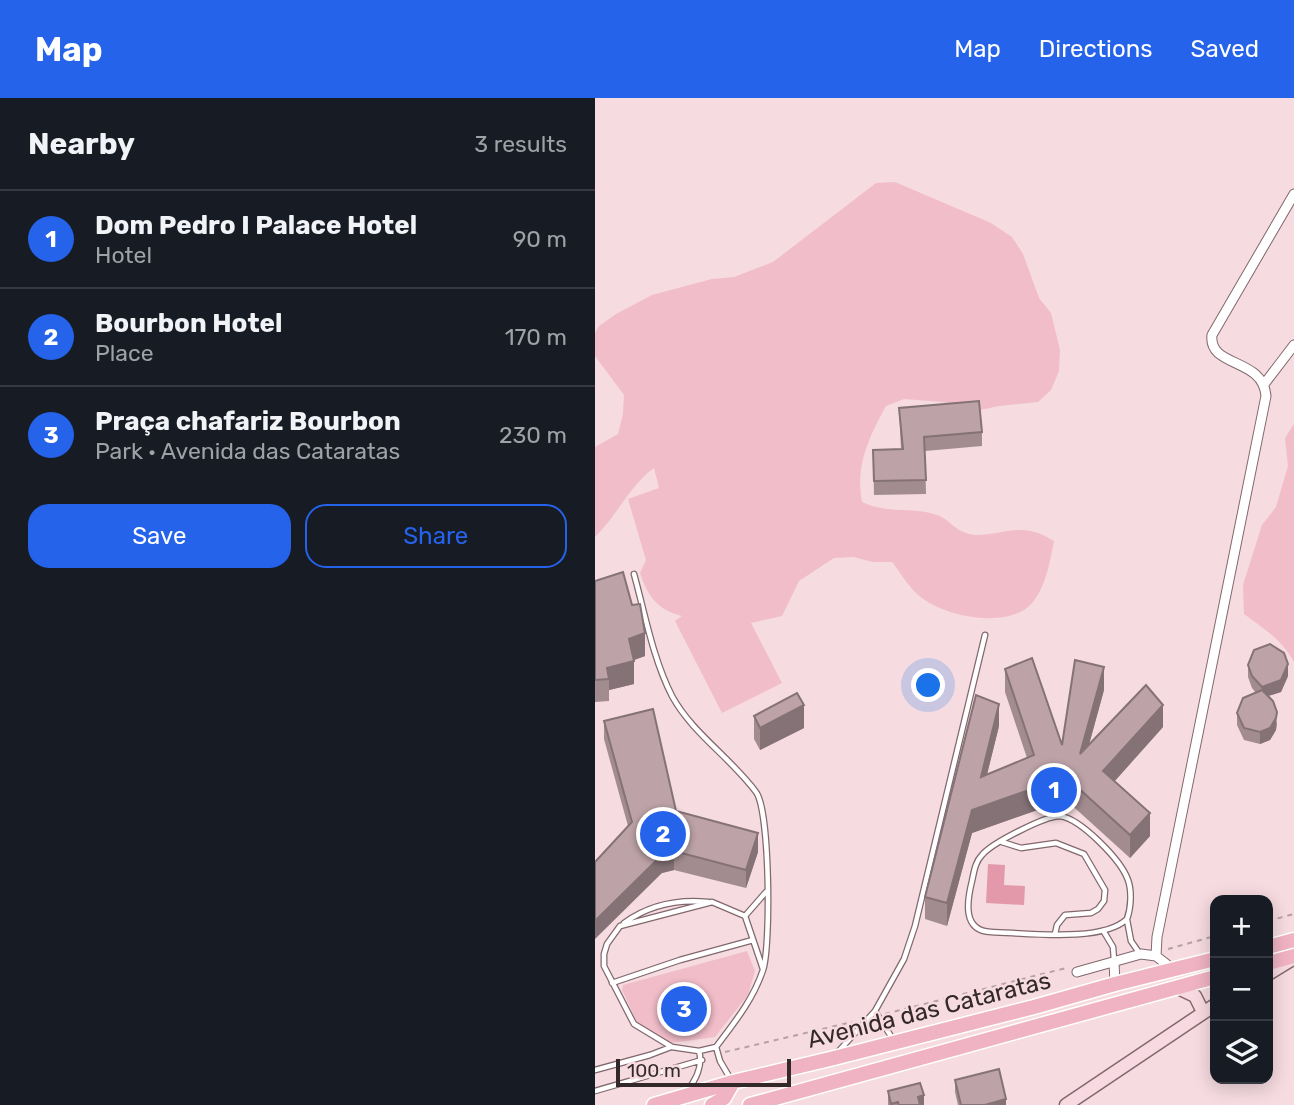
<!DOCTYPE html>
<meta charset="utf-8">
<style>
body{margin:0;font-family:Rubik,sans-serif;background:#20242c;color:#f1f3f6}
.controls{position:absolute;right:21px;bottom:21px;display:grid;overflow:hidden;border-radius:14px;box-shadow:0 4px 18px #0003}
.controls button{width:63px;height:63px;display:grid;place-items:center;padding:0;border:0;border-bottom:2px solid #363941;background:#171b24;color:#f1f3f6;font:35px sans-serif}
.scale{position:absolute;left:21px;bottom:18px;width:175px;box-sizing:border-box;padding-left:7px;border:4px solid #33292b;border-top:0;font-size:19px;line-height:24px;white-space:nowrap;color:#33292b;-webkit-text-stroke:5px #f6dbe0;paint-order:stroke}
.you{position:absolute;left:334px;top:588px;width:24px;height:24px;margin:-18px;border:5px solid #fff;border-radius:50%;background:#1a73e8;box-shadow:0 0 0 10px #1a73e833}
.badge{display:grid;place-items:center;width:46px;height:46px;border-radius:50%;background:#2563eb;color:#fff;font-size:23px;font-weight:700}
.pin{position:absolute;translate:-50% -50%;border:4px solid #fff;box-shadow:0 2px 7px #0006}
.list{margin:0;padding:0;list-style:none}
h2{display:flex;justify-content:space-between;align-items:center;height:91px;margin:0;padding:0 28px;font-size:30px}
h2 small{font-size:23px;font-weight:400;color:#9ea1a6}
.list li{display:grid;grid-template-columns:46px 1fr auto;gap:21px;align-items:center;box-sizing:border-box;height:98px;padding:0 28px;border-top:2px solid #363941}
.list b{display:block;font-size:26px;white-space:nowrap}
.list p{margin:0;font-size:23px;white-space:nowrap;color:#9ea1a6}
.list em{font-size:23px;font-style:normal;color:#9ea1a6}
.actions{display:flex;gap:14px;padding:21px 28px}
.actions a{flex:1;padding:16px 0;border:2px solid #2563eb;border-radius:21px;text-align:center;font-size:24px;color:#2563eb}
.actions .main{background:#2563eb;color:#fff}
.icon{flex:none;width:38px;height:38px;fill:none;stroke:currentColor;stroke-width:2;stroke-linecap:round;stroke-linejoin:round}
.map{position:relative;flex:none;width:699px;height:1007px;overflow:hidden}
header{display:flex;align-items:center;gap:42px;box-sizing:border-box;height:98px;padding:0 35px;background:#2563eb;color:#fff}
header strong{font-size:33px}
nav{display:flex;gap:38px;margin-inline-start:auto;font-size:24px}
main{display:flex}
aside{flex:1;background:#171b24}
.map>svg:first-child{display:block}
</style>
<header>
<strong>Map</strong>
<nav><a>Map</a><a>Directions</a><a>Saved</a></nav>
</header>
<main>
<aside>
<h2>Nearby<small>3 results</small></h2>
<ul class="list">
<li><span class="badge">1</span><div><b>Dom Pedro I Palace Hotel</b><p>Hotel</p></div><em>90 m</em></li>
<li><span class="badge">2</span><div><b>Bourbon Hotel</b><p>Place</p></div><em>170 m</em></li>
<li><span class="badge">3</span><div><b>Praça chafariz Bourbon</b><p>Park · Avenida das Cataratas</p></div><em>230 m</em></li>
</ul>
<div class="actions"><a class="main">Save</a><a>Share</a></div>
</aside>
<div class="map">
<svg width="699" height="1007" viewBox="0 0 699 1007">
<rect width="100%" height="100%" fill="#f6dbe0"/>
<!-- green -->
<path fill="#f1bdc9" d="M300,84l96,41 21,14 11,17 16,44 12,15 9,37 -1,21 -8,19 -13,12 -39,4 -19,4 -37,-8 -39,-3 -18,7c-17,31 -31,60 -24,96 29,13 48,4 75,13 13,4 18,18 38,20 20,1 39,-9 59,-3 7,1 14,6 20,9 -4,20 -8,45 -21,61 -23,29 -94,15 -118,-10 -8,-8 -15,-20 -23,-30h-19l-20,-5 -19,1 -35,23 -17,35 -31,7 31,60 -60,30 -47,-92 7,-5c-24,-6 -34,-19 -42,-43l6,-13 -18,-61 31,-11 -5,-20c-25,18 -37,48 -59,69v-90l23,-13 5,-20 1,-19 -29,-39v-23l4,-7 17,-12 36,-19 60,-16 22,-2 39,-15 103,-79z
M699,326v238c-12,-22 -31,-34 -50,-48l-1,-29 19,-60 14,-18 12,-41 -3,-28z
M152,853l8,20 -7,24 -33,42 -44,6 -34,-21 -15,-32 1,-5z"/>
<!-- water -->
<path fill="#e399aa" d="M393,766l17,1 -1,20 21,1 -1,19 -38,-2z
M86 912a12 12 0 1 1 24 0a12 12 0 1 1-24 0Z"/>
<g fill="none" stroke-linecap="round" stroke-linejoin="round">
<!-- lane casing -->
<g stroke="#80686d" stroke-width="7">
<path id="lane" d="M39,476c11,40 19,85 38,122 20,37 59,62 84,96 14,19 15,154 7,178 -10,30 -29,53 -47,77l-17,4 -27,-4 -38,-23 -30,-58v-12l3,-10 13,-18 92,-24 33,14 18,53
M465,718c21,3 61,44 68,64 4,11 3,28 -1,39 -25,24 -101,14 -136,13 -29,-1 -24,-31 -19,-51 2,-9 3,-19 10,-26 10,-12 63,-39 78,-39z
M407,744l19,6 35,-5 28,11 21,36 -1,11 -6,8 -7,4 -26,2 -8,10 -2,9
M150,818l21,-24
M532,822l4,21 9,13
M29,825c25,-18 53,-24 84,-21
M509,834l9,15 1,13
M17,885l68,-23 73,-20
M280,913l19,30
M121,949l4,14 10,17
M241,956l39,-43 29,-52 11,-33 70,-291
M0,972l55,-15 21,-8
M0,993l107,-31
M92,993c9,-11 16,-26 12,-40"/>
</g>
<!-- street casing -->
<g stroke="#80686d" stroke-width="11">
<path id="street" d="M670,285l29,-38
M561,858l1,-19 109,-541c-3,-39 -58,-28 -54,-61l82,-141
M519,864l1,22
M482,874l64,-18 15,2 18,14"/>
</g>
<!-- secondary casing -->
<g stroke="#80686d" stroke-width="15">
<path id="secondary" d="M673,876l23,-14
M583,890l17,8 8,16
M471,1007l149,-100"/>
</g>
<!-- primary casing -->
<g stroke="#fff" stroke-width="17">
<path id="primary" d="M673,849l26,-7
M673,865l26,-7
M59,1007l79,-23 97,-23 204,-52 81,-23 100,-25
M117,1007l12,-7 9,-16
M155,1007l465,-128"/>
</g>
<!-- path -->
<path stroke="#b7a1a5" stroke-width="2" stroke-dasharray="5 5" stroke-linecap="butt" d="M673,823l26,-7
M573,851l47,-13
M290,916l181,-46
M130,954l127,-30"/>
<!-- lane -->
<use href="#lane" stroke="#fff" stroke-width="4.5"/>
<!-- street -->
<use href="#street" stroke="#fff" stroke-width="9"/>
<!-- secondary -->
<use href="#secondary" stroke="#f8d9e1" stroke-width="12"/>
<!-- primary -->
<use href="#primary" stroke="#f0b3c3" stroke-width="14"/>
</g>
<!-- wall -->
<path fill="#a38c90" d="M304,310l83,24v14l-57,5 1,43 -52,1 -1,-45 28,-1z
M0,483l50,75 -12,4 1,24 -25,6v11l-14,1z
M653,567l40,11 -7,16 -13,4 9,28 -1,6 -6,10 -10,4 -16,-4 -7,-15v-12l19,-20 -4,-5 -4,-11z
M410,571l57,76 42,-55 -15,55 74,-18 -49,55 36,54 -20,22 -64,-58 -94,33 -25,93 -22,-7v-22l74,-171 -12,48 40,-16 -22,-66z
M159,618l50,12 -44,22 -6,-11z
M9,623l72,90 82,41 -12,36 -72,-18 -12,3 -34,-47 -24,-87z
M360,982l51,25h-48l-3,-13z
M293,993l36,14h-36z"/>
<!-- shaded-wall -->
<path fill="#847276" d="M50,535v23l-16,6v-23z
M39,563v23l-25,6v-11l-2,-11z
M693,566v12l-7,16 -19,6v-11z
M509,569v23l-24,87v-23z
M404,606v22l-18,73v-22z
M209,607v23l-44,22v-22z
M568,607v22l-60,67v-23z
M682,614l-1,18 -6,10 -10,4v-12z
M471,679v23l-94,33 -25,93v-23l25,-93z
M555,715v23l-20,22v-23z
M163,735v19l-12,36v-18z
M79,753v19l-12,3 -67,66v-18l67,-66z
M329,997v10h-6v-8z
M411,1001v6h-21v-1z"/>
<!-- building -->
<path fill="#bda3a8" stroke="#847276" stroke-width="2" d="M384,303l3,31 -58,5 2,43 -52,1 -1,-31 30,-1 -4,-41z
M28,474l9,33 8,-1 5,29 -16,6 5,22 -27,7 2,11 -14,1v-99z
M675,546l14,9 4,11 -7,16 -19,7 -10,-11 -4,-11 6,-15z
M437,560l30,87 13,-85 29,7 -24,87 66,-69 17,20 -60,66 47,42 -20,22 -64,-58 -94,33 -25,93 -22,-6 51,-202 23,9 -18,73 53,-22 -29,-86z
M667,592l11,11 4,11 -1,6 -6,10 -10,4 -16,-4 -7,-15 6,-15z
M202,595l7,12 -44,23 -6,-12z
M58,611l23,102 82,22 -12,37 -72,-19 -12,4 -67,66v-59l37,-40 -28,-101z
M404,971l7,30 -21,6h-24l-6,-25z
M325,985l4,12 -6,2 2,8h-21l-1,-3 -7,2 -3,-13z"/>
<g text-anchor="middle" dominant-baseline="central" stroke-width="5" stroke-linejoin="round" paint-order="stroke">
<!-- street labels -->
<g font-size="24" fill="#33292b" stroke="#f6dbe0">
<text transform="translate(334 912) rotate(-14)">Avenida das Cataratas</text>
</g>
</g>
</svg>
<div class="controls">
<button>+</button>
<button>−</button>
<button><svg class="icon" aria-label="layers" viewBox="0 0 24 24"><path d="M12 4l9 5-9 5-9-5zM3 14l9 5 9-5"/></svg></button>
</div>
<div class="scale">100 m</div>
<div class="you"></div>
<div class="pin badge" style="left:459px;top:692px">1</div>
<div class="pin badge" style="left:68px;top:736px">2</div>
<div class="pin badge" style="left:89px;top:911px">3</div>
</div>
</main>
